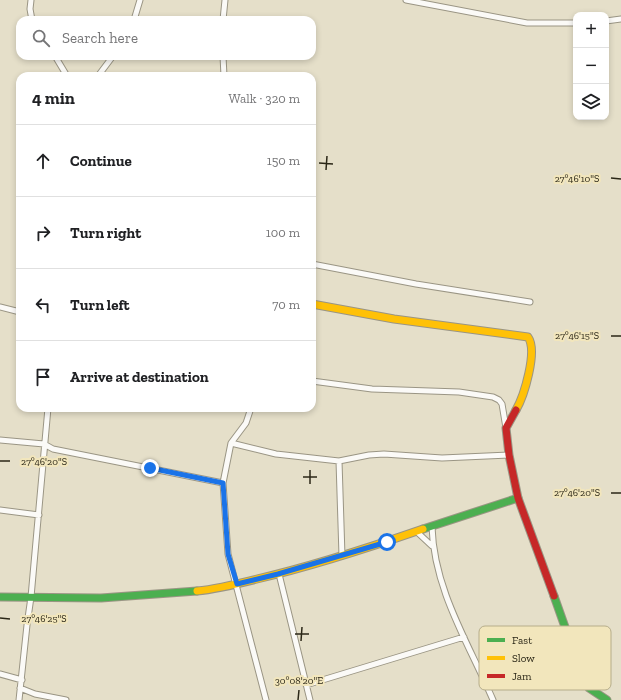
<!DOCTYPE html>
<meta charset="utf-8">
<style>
body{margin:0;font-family:"Zilla Slab",serif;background:#f2f2f2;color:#202124}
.controls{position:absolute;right:12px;top:12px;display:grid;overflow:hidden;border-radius:8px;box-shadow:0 2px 6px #0003}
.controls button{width:36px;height:36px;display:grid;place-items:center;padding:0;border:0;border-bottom:1px solid #e0e0e0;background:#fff;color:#202124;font:20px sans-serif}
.stop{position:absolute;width:12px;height:12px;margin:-9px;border:3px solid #1a73e8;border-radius:50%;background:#fff}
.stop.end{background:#1a73e8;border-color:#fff;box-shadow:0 1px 4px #0008}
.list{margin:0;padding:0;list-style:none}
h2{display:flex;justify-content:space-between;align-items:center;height:52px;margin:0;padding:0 16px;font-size:17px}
h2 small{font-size:13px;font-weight:400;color:#757577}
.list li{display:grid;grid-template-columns:26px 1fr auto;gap:12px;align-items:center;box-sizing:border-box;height:72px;padding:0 16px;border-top:1px solid #e0e0e0}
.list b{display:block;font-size:15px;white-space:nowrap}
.list em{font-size:13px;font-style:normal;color:#757577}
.icon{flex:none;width:22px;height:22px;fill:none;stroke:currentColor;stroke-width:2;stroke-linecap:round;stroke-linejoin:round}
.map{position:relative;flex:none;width:621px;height:700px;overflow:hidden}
.search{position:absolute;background:#fff;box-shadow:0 2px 6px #0003;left:16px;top:16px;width:300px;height:44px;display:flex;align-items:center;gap:10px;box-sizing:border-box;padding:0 14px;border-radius:12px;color:#757577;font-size:15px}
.panel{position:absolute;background:#fff;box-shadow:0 2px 6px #0003;left:16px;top:72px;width:300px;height:340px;border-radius:12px}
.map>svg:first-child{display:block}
</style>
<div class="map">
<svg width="621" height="700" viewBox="0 0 621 700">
<rect width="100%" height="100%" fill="#e5dfc9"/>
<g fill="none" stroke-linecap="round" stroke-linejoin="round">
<!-- street casing -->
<g stroke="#9a9584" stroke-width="7">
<path id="street" d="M31,0l-1,9 2,11
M406,0l121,23h49
M134,20l6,-20
M223,20l2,-20
M606,21l15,-2
M55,56l12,20
M223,56l1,20
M98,76l15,-20
M312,264l104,20 114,18
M0,307l20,5
M312,381l60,8 87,3 34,5 6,3 3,4 4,24
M251,408l-5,15 -15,20 -8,40 5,71 38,146
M0,440l44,4 9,5 170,34
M231,443l45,11 63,7
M0,510l39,5
M432,527c2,63 37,117 61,173
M417,532l15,14
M342,556l-3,-95 30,-6 15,-1 58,4 67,-3
M279,574l31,126
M0,674l22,6
M306,685l158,-48
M20,688l15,6 31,6
M19,700l8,-75 4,-28 17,-189"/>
</g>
<!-- fast casing -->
<g stroke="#9a9584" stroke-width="9">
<path id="fast" d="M423,529l95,-31
M554,596l28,79 7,13 18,12
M0,597l101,1 96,-7"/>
</g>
<!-- slow casing -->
<g stroke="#9a9584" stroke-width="9">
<path id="slow" d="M312,304l82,15 134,18c10,14 -4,59 -12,73
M197,591c20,-2 40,-7 60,-12 56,-13 111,-31 166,-50"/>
</g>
<!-- jam casing -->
<g stroke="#9a9584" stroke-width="9">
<path id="jam" d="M516,410l-10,18 3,27 9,43 36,98"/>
</g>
<!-- street -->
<use href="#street" stroke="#fbfaf7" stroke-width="5"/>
<!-- fast -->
<use href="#fast" stroke="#4caf50" stroke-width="7"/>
<!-- slow -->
<use href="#slow" stroke="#ffc107" stroke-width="7"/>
<!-- jam -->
<use href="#jam" stroke="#c62828" stroke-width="7"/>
</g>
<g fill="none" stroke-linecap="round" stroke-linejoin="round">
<!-- route -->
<path stroke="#1a73e8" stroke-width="5" d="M150,468l73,15 5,71 9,30 41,-10 109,-32"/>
</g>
<!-- ticks -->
<path fill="none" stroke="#2b2717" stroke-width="1.5" d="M319,163l14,1M326,170l1,-14M611,178l10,1M611,336h10M0,461h10M303,477h14M310,484v-14M611,493h10M0,618l10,1M295,634h14M301,641l1,-14M298,700l1,-10"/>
<!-- legend -->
<rect x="479" y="626" width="132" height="64" rx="6" fill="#f2e6bc" stroke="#b6ad8a" stroke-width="1"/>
<rect x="487" y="638" width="18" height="4" fill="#4caf50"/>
<rect x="487" y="656" width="18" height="4" fill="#ffc107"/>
<rect x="487" y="674" width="18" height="4" fill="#c62828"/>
<g font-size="11" fill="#2b2717">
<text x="512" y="644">Fast</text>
<text x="512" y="662">Slow</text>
<text x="512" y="680">Jam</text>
</g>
<g font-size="10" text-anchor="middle" fill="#2b2717" stroke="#f2e6bc" stroke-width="4" stroke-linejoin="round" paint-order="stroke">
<text x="577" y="182">27°46'10"S</text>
<text x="577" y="339">27°46'15"S</text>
<text x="44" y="465">27°46'20"S</text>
<text x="577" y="496">27°46'20"S</text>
<text x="44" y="622">27°46'25"S</text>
<text x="299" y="684">30°08'20"E</text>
</g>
</svg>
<div class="controls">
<button>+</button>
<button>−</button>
<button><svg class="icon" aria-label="layers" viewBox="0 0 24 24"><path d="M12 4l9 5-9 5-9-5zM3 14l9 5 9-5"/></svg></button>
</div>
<div class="stop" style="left:387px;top:542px"></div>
<div class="stop end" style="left:150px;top:468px"></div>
<div class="search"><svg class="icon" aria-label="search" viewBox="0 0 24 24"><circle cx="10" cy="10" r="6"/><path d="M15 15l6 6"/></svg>Search here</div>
<section class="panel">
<h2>4 min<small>Walk · 320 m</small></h2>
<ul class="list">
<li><svg class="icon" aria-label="ahead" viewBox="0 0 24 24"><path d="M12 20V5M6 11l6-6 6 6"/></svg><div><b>Continue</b></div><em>150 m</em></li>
<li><svg class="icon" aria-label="right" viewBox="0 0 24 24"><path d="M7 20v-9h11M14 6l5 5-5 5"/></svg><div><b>Turn right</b></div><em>100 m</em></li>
<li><svg class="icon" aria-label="left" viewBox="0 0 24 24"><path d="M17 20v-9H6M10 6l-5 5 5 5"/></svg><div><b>Turn left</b></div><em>70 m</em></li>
<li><svg class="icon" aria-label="arrive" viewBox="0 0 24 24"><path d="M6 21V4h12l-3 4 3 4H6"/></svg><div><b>Arrive at destination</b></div></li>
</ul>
</section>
</div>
